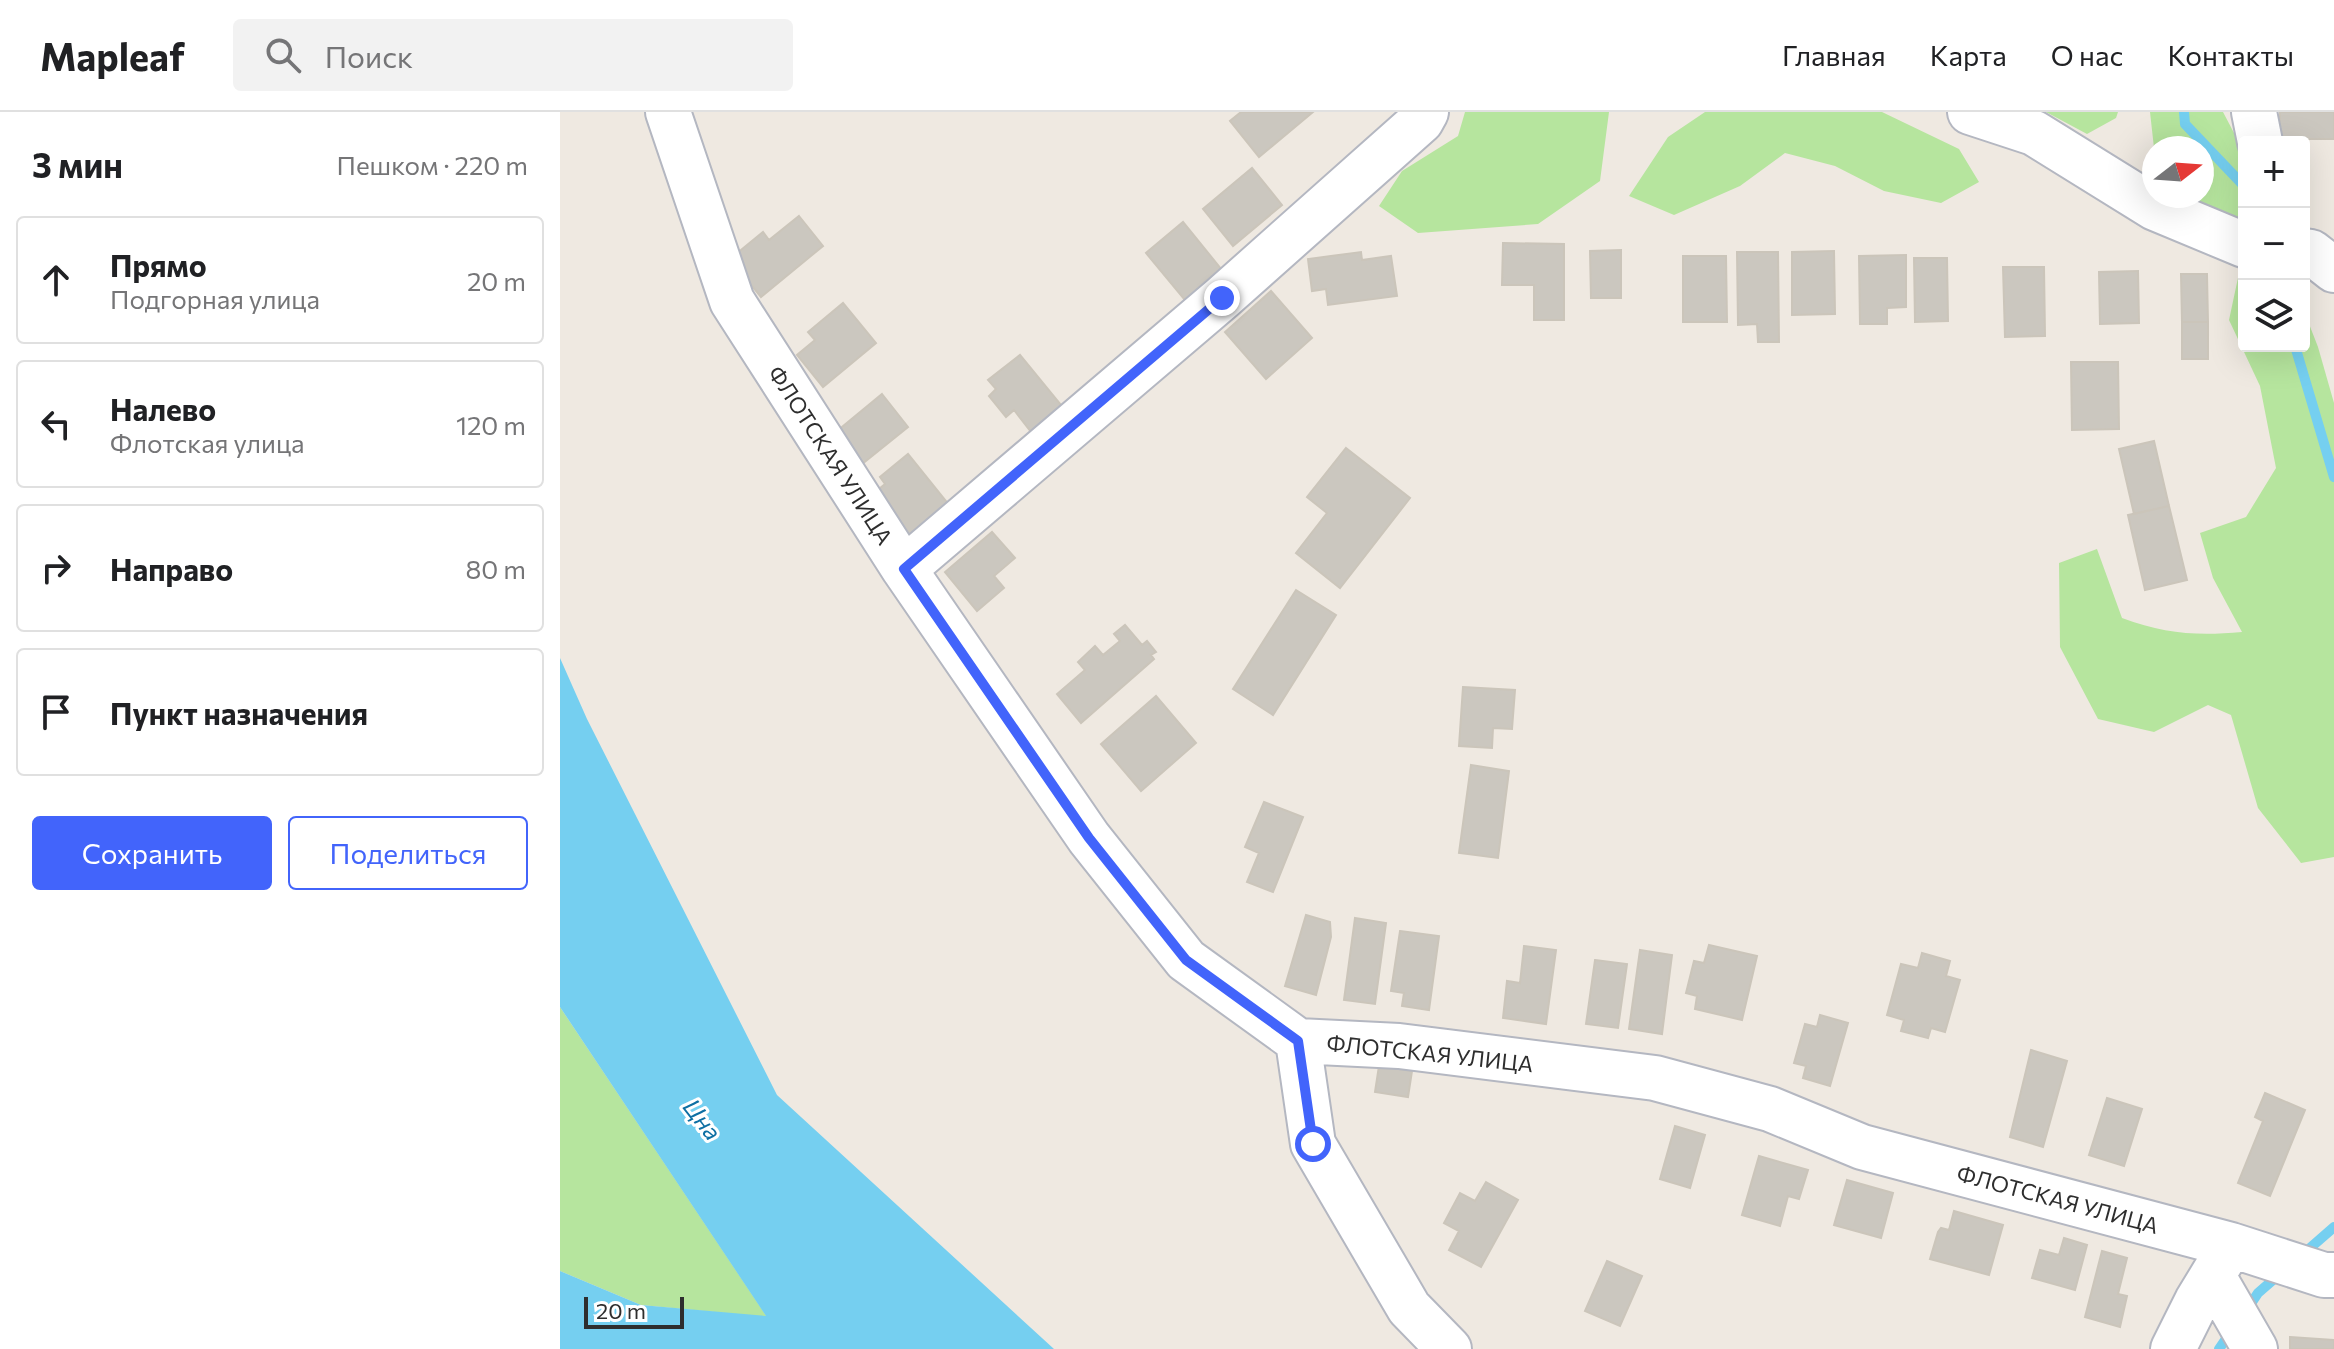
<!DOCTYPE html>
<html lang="ru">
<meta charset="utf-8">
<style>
body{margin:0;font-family:Commissioner,sans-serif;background:#f2f2f2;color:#202124}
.controls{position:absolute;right:24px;top:24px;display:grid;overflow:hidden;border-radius:8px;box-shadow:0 8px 32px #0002}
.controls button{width:72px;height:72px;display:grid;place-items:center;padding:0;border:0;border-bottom:2px solid #e0e0e0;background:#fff;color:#202124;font:40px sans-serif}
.compass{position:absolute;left:1582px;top:24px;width:72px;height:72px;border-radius:50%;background:#fff;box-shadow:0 8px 32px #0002;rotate:73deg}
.scale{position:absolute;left:24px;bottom:20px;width:100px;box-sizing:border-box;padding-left:8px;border:4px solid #2e2e2e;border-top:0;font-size:22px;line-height:28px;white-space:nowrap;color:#2e2e2e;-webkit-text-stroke:6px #fff;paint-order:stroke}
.stop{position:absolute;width:24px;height:24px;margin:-18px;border:6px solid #4264fb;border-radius:50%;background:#fff}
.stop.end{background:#4264fb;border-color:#fff;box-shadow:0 2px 8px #0008}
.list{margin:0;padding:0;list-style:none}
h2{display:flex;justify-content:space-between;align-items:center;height:104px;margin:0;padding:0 32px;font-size:34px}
h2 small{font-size:26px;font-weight:400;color:#757577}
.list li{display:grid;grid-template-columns:52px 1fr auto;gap:24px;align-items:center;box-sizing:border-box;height:128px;margin:0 16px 16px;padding:0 16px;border:2px solid #e0e0e0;border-radius:8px}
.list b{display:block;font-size:30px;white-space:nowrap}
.list p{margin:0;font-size:26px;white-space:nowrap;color:#757577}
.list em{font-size:26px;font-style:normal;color:#757577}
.actions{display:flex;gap:16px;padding:24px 32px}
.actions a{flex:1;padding:18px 0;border:2px solid #4264fb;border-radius:8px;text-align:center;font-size:28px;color:#4264fb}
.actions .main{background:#4264fb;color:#fff}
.icon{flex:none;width:44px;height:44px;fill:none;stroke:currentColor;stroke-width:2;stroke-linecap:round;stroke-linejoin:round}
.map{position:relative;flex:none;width:1774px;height:1237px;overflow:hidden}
header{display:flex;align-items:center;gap:48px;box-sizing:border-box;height:112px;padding:0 40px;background:#fff;border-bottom:2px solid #e0e0e0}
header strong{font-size:38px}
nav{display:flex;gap:44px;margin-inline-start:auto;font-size:28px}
.search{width:560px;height:72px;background:#f2f2f2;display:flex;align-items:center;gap:20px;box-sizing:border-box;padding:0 28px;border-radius:8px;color:#757577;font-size:30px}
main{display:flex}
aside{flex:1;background:#fff}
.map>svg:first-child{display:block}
</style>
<header>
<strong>Mapleaf</strong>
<div class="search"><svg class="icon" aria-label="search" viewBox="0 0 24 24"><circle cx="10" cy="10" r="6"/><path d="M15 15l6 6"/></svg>Поиск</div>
<nav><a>Главная</a><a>Карта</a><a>О нас</a><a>Контакты</a></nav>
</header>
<main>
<aside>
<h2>3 мин<small>Пешком · 220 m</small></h2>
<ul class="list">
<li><svg class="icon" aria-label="ahead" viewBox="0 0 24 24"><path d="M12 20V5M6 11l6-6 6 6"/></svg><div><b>Прямо</b><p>Подгорная улица</p></div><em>20 m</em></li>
<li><svg class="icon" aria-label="left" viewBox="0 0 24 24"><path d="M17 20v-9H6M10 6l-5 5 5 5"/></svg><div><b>Налево</b><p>Флотская улица</p></div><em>120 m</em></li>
<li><svg class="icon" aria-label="right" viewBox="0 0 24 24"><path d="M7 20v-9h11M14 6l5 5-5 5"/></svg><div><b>Направо</b></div><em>80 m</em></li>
<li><svg class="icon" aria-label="arrive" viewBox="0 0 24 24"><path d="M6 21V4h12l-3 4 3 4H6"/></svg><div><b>Пункт назначения</b></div></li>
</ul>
<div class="actions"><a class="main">Сохранить</a><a>Поделиться</a></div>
</aside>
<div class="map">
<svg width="1774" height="1237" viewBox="0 0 1774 1237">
<rect width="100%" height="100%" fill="#efe9e1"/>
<!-- green -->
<path fill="#b6e59e" d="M905,0h144l-9,69 -62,43 -120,9 -39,-27 23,-35 56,-35z
M1145,0h177l77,37 20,33 -38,21 -57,-12 -49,-25 -50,-13 -45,33 -66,29 -45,-19 39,-59z
M1486,0h72l-2,6 -29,16z
M1590,0h73l21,40v74l-46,-23 -5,-7h9v-48h-48z
M1682,147h2v87h60v-35l14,36 16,56v454l-33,6 -43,-55 -27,-93 -23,-10 -54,27 -56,-13 -38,-72 -1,-84 38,-14 25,69c43,16 75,18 120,14l-29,-54 -13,-45 46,-16 30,-49 -16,-82 -31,-66z
M0,895l207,310 -126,-12 -81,-34z"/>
<!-- water -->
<path fill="#75cff0" d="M0,546l27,61 190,376 277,254h-494v-78l81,34 125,11 -206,-309z"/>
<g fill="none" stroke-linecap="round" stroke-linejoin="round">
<!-- stream -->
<path stroke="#75cff0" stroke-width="10" d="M1624,0l1,12 59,62
M1735,234l39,131
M1742,1143l32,-28
M1686,1199l12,-18 23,-20
M1659,1237l13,-19"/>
</g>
<!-- building -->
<path fill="#cbc7bf" stroke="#cbc5ba" stroke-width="2" d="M681,0h72l-54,45 -29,-36z
M1720,0h54v27h-54z
M692,56l30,37 -49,41 -30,-37z
M239,104l24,30 -62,51 -31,-38 33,-27 6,8z
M623,110l39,48 -37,30 -39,-47z
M943,131l61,1v76h-30v-35h-32z
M1061,138v48h-30l-1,-47z
M1274,139l1,63 -43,1v-63z
M801,140l1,8 29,-4 6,40 -69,9 -2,-16 -14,2 -4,-32z
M1177,140h41l1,90h-21l-1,-18 -19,1z
M1346,143v52l-19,1v16h-27l-1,-68z
M1123,144h43l1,66h-44z
M1354,146h33l1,63 -33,1z
M1443,155h41l1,69 -40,1z
M1578,159l1,52 -39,1 -1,-52z
M1621,162h26l1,48h-26z
M711,179l41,47 -46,41 -41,-47z
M283,191l33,40 -53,44 -26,-32 18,-15 -7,-8z
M1622,210h26v37h-26z
M460,243l46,56 -31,26 -21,-27 -8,7 -17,-21 7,-7 -8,-9z
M1511,250h47l1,67 -47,1z
M322,282l26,33 -46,37 -26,-32z
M1594,329l15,65 -35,8 -15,-65z
M786,336l64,50 -70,90 -44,-35 31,-40 -20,-16z
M348,342l42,52 -46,38 -37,-45 18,-15 -5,-7z
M1609,394l18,74 -42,10 -17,-75z
M432,420l23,26 -21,18 10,12 -27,23 -32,-39z
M736,478l40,25 -63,100 -40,-26z
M565,513l17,20 5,-4 9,11 -5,3 3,4 -73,64 -24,-29 28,-24 -7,-8 17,-16 8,9 17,-14 -6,-7z
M903,575l52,3 -3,39 -19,-1 -1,20 -33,-2z
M596,584l40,47 -55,48 -40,-47z
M911,653l38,6 -11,87 -39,-5z
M704,690l39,15 -30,75 -26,-10 12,-29 -14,-6z
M746,803l24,7 1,15 -15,58 -31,-9z
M795,806l31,5 -11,81 -31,-4z
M840,819l39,5 -10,74 -27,-4 2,-13 -13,-2z
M1149,833l48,11 -15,64 -47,-11 2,-13 -11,-3 8,-32 10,2z
M964,834l32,4 -10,74 -43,-6 4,-37 13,2z
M1080,838l32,5 -10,79 -33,-5z
M1362,841l28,8 -4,15 14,4 -15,52 -14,-4 -3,10 -27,-7 3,-11 -17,-5 14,-51 17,4z
M1035,848l32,4 -9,64 -32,-4z
M1260,903l28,8 -18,63 -27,-8 3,-12 -12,-3 11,-39 12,3z
M1471,938l36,11 -24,86 -33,-10z
M819,954l33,5 -4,26 -33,-5z
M1705,981l40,17 -35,86 -32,-13 25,-62 -8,-4z
M1547,986l35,11 -18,57 -35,-11z
M1115,1014l30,9 -15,53 -30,-9z
M1199,1044l49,14 -9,29 -11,-3 -8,30 -38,-11z
M1287,1068l46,13 -12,45 -47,-13z
M926,1070l32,18 -37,67 -32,-17 10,-19 -15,-8 16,-30 15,8z
M1394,1099l49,14 -14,50 -59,-16 8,-27 3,-4 8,2z
M1504,1126l23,7 -12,45 -43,-12 8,-28 19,5z
M1542,1139l25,7 -9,36 9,2 -7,31 -35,-10z
M1047,1149l35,15 -22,50 -35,-15z
M1730,1225l44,3v9h-44z"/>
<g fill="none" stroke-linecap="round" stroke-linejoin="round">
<!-- minor casing -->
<g stroke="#b4b7c1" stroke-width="48">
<path id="minor" d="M108,0l64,189 172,268 185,269 97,122 112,81 101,5 256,32 115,31 92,38 369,98 93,30h10
M1410,0l64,21 121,75 89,37
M1694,0l6,30
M1744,139l7,1 23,18
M344,457l318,-271 199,-177 5,-9
M738,929l15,103 96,164 40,41
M1653,1164l42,73
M1613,1237l24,-48 34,-56"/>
</g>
<!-- minor -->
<use href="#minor" stroke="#fff" stroke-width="44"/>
</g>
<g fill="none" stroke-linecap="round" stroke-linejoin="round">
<!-- route -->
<path stroke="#4264fb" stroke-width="10" d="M662,186l-318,271 185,269 97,122 112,81 15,103"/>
</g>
<g text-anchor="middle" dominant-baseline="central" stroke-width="6" stroke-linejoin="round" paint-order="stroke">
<!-- street labels -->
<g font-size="22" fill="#2e2e2e" stroke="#fff">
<text transform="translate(271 343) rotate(57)">ФЛОТСКАЯ УЛИЦА</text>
<text transform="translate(870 941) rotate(6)">ФЛОТСКАЯ УЛИЦА</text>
<text transform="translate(1498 1087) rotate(15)">ФЛОТСКАЯ УЛИЦА</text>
</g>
<!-- water labels -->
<g font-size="24" font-style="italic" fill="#0d6fa3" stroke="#fff">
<text transform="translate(143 1007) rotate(52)">Цна</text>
</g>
</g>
</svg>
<div class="controls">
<button>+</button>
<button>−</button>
<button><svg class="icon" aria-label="layers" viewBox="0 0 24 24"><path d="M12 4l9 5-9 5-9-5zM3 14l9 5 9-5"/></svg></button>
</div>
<svg class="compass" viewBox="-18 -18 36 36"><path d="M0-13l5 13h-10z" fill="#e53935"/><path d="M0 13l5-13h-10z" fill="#757577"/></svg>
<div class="scale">20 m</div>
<div class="stop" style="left:753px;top:1032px"></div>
<div class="stop end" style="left:662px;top:186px"></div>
</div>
</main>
